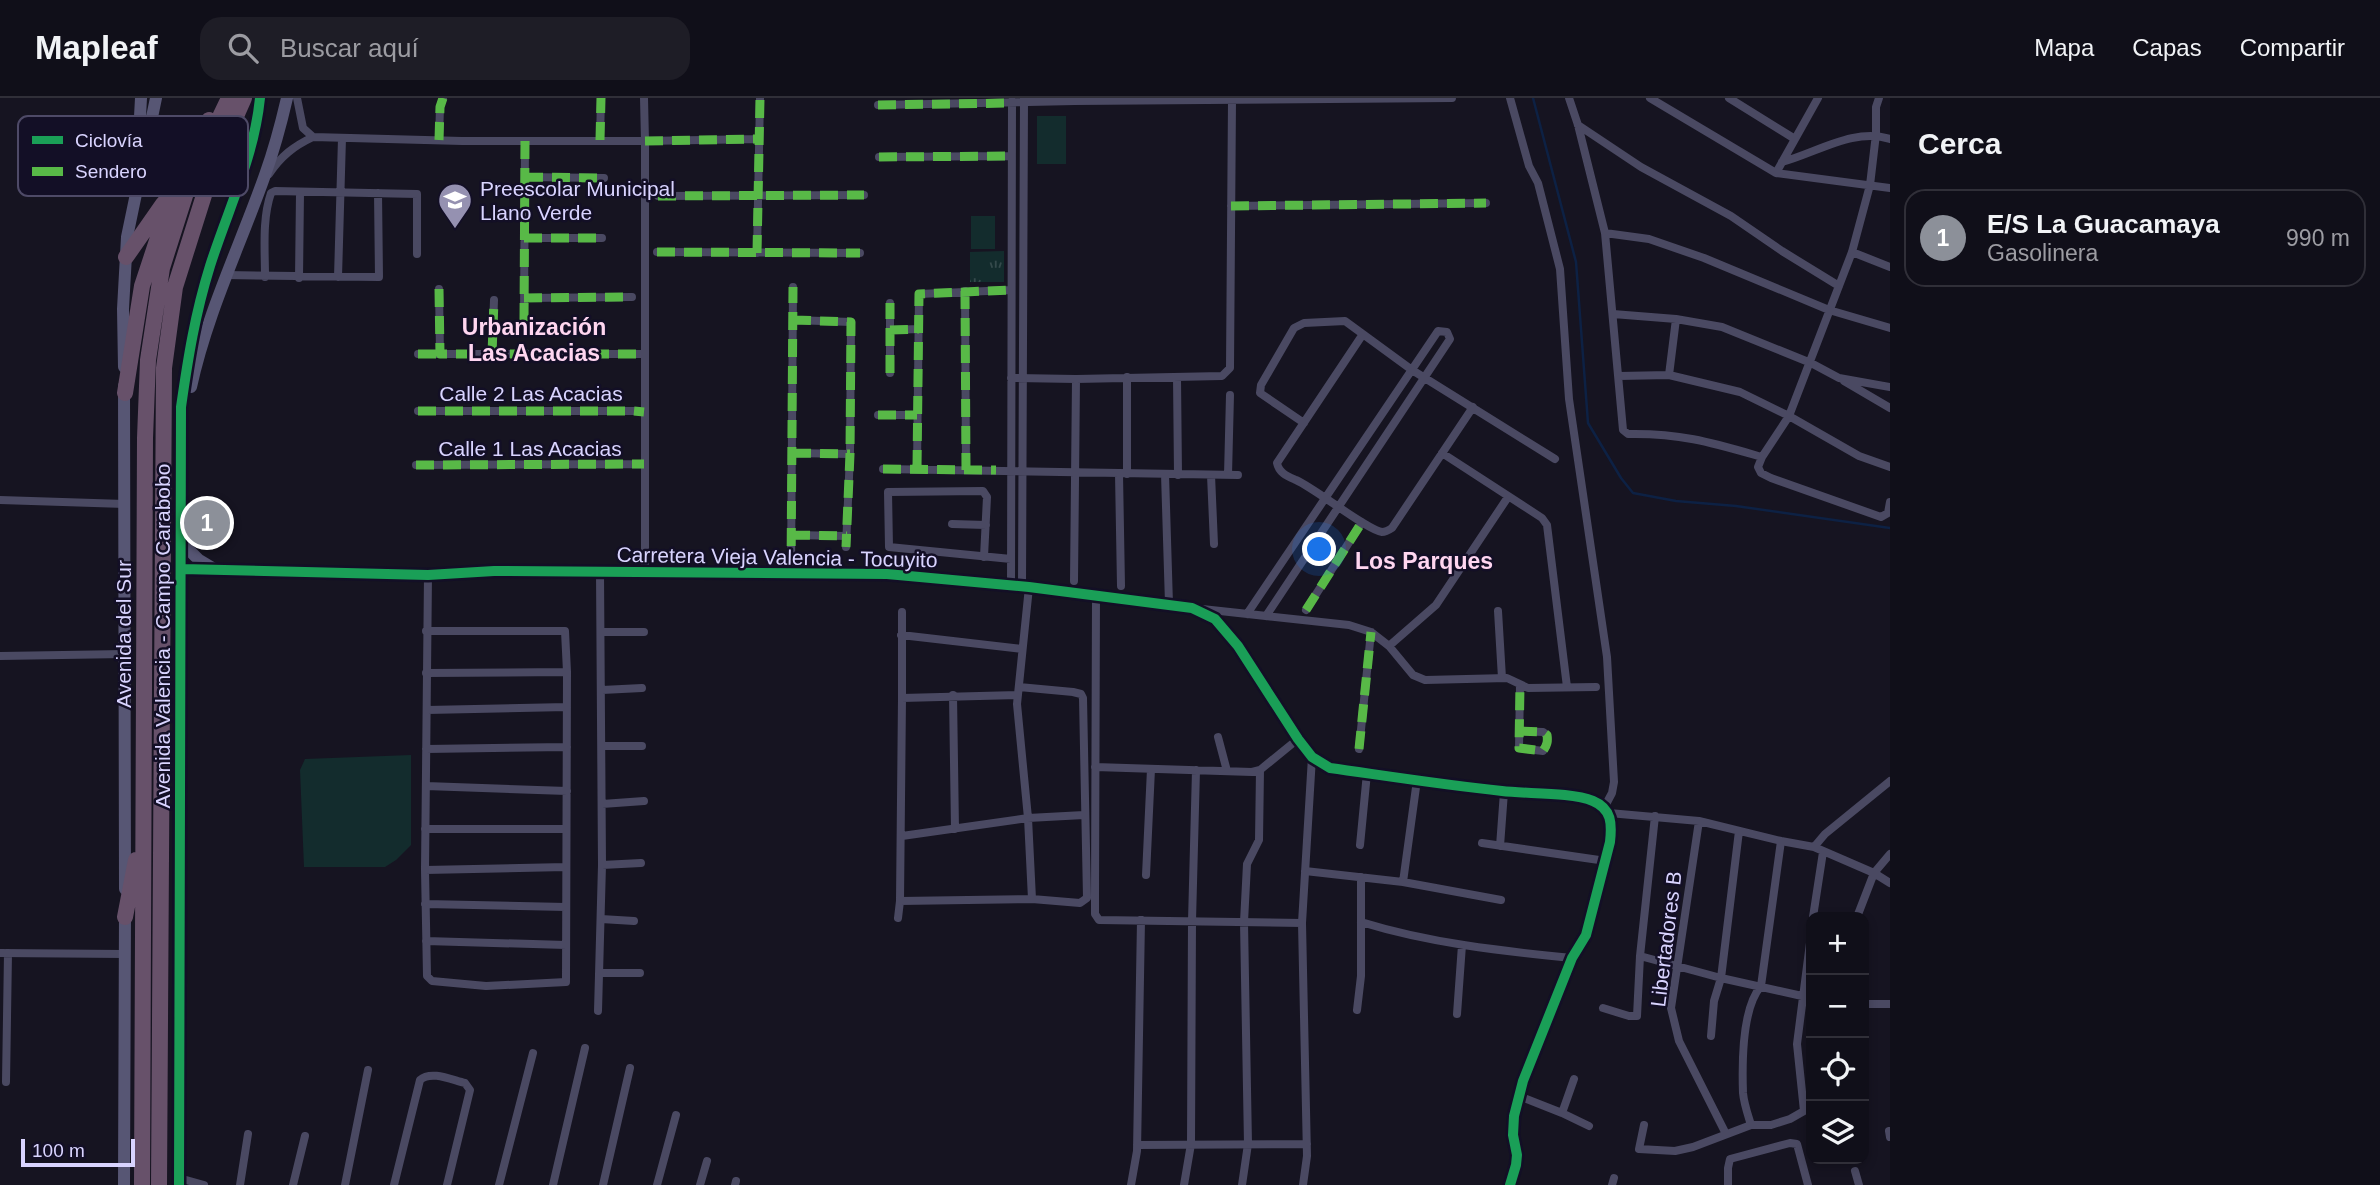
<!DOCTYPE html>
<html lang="es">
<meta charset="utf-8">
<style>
body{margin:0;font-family:Helvetica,sans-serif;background:#1e1d26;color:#f1f3f6}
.controls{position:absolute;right:21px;bottom:21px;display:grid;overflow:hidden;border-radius:14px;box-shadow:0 4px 10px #0003}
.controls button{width:63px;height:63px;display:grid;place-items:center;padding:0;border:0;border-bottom:2px solid #302f38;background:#100f19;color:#f1f3f6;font:35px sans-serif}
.scale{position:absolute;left:21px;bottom:18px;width:114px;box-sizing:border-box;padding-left:7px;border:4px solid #d9d4ff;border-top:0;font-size:19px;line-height:24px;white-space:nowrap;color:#d9d4ff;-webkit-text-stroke:5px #130f26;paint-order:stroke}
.you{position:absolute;left:1320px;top:452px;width:24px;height:24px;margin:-18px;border:5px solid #fff;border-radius:50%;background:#1a73e8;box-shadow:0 0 0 10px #1a73e833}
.badge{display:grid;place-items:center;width:46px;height:46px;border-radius:50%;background:#8c9099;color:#fff;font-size:23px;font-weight:700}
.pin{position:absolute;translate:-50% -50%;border:4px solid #fff;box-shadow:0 2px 7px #0006}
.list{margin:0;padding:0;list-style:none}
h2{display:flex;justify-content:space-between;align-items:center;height:91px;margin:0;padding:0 28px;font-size:30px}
h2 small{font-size:23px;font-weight:400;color:#9c9ca2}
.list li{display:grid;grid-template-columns:46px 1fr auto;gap:21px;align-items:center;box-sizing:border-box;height:98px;margin:0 14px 14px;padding:0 14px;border:2px solid #302f38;border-radius:21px}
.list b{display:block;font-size:26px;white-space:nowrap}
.list p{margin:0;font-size:23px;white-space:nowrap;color:#9c9ca2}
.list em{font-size:23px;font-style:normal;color:#9c9ca2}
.icon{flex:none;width:38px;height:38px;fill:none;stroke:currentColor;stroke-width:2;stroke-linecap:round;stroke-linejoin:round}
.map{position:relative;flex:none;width:1890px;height:1087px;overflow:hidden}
header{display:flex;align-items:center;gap:42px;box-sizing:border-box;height:98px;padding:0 35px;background:#100f19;border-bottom:2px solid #302f38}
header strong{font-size:33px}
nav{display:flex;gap:38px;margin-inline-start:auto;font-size:24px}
.search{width:490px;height:63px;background:#1e1d26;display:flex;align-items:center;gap:18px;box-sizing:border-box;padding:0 24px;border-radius:21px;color:#9c9ca2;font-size:26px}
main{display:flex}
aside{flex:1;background:#100f19}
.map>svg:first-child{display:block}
</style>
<header>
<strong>Mapleaf</strong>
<div class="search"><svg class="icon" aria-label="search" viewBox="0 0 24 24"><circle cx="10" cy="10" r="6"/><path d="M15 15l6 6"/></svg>Buscar aquí</div>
<nav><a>Mapa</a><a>Capas</a><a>Compartir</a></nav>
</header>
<main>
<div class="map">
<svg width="1890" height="1087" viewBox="0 0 1890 1087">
<defs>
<pattern id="park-tufts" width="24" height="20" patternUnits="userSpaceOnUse" patternTransform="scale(1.75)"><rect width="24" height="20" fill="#132c2d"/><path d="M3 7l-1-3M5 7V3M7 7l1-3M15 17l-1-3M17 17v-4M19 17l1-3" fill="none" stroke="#354a4c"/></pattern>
</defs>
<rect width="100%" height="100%" fill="#161421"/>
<!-- park -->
<path fill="url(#park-tufts)" d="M1004,153v31h-34v-30z"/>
<!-- garden -->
<path fill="#132c2d" d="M1037,18h29v48h-29z
M971,118h24v33h-24z
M411,657v90l-15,15 -11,7h-81l-4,-97 5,-11z"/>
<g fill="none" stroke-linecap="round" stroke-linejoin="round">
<!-- stream -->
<path stroke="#0d2144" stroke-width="2.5" d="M1533,0l43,164 12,161 33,55 12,15 43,8 60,5 154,22"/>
<!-- street -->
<path stroke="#4a4962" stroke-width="8" d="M297,0l6,30 10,9
M644,0l1,43 114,-2
M1510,0l19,68 9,17 22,86 9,130 38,258 7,125 -2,11 -8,15
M1569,0l9,27 27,108 18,197 5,4c53,-1 85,9 134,23
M1650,0l126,75 114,15
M1729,0l66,41
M1879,0l-3,9v27l-6,51 -18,67 -63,164 -27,41 -4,10 3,6 10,5 110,39 7,-4 2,-11
M878,7l197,-4 377,-3
M1578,27l63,42 90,49 51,35 57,35
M439,42l1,-33 3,-9
M600,42l1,-42
M879,59l132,-1
M1782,64c34,-9 73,-35 108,-23
M1776,75l42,-75
M269,76c12,-18 25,-28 44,-37l149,4h183v433
M525,79l79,1
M658,98l206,-1
M1231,108l255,-3
M1605,135l44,6 55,19 125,52 61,18
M524,140h78
M657,154l203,1
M1852,154l38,15
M757,155l3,-155
M225,177l154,2 -1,-84
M265,179c0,-27 -3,-58 6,-84l4,-2 142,3v60
M338,179l4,-139
M299,180l1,-85
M439,191l1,65h205
M965,193l1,179
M524,200l108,-1
M1613,216l63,5 46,8 89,36 28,15 51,9
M793,222l58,2 -1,132 -4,93
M524,223l1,-180
M890,232l29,-1
M1363,236l-86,129c2,10 10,13 19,17 20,9 71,50 86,52 4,0 7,-2 10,-4l81,-121
M418,256h22
M492,256l2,-54
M890,275v-70
M1669,277l7,-56
M1619,278l50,-1 71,17 49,24 70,40 31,11
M1127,279v97
M1177,279l1,98
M1011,280l65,1 146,-3 8,-8 2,-268
M1844,283l46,27
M418,313h216l10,1
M878,317h39
M1304,325l-44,-30 1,-8 33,-57 10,-5 41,-2 67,49 143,89
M793,355l57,1
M1442,355l100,65 5,7 20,162
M416,367l228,-1
M917,370l2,-174 91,-4
M883,371l355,6
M1119,376l2,112
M1165,376l4,130
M1211,377l3,69
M1228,377l2,-80
M0,402l125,4
M952,426l34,1
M792,437l55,1
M984,459l3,-60 -4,-6 -95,1 1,55 122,12
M791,475l2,-286
M1074,483l2,-202
M1011,487l1,-484
M1022,488l2,-487
M1029,489l-12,117 11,114 4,81
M1096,498l-1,302v16l4,6 203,3
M1202,511l147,16 22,7 18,14 24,29 12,5 82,-2 21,10 68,-1
M1306,512l56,-88
M1498,513l4,67
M1247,516l191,-283 9,1 3,7 -184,277
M426,533h139l2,41 -1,310 -80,4 -54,-5 -5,-5 -2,-106 3,-295
M602,534h42
M901,537l121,14
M1389,548l47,-41 72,-108
M0,558l125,-2
M426,575l141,-1
M602,592l40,-2
M953,597l2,134
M1018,597l-116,3 -2,203 132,-2 48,4 7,-5 -4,-200 -2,-4 -8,-2 -54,-5
M902,600v-86
M427,612l140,-3
M1519,633l24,1 4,3c1,7 0,10 -4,16l-24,-3 1,-63
M1218,639l9,34
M602,648h40
M426,651l141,-2
M1359,651l12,-117
M1095,669l157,5 8,-2 38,-31
M426,688l141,5
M602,706l42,-3
M1609,715l90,8 82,20 33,6 60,26 16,10
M1699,723l-28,187 8,33 47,93
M425,731h141
M902,738l126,-18 56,-3
M1482,745l124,18
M1360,747l7,-72
M1500,748l4,-54
M1814,749l11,-13 65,-53
M602,767l39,-2
M425,772l141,-3
M1305,773l98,11 98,18
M1146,777l5,-106
M1403,784l14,-102
M425,806l141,3
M1813,819l10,-65
M1857,819l17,-44 16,-19
M898,820l2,-17
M601,821l33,2
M1361,824c68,21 140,29 211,36
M426,843l140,4
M0,855l124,1
M1640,858l81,22 90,20
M600,875h40
M1864,906h26
M1603,910l26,8h8l3,-60 15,-140
M1357,912l4,-34v-99
M598,913l4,-146 -2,-292
M1457,916l5,-69
M1711,938l3,-35 7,-23 18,-147
M6,984l2,-129
M1519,998l43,17 27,13
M1562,1015l12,-34
M1644,1027l-5,24 36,2 18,-4 58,-22h20l19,-6 14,-8 -7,-67 14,-109
M1751,1027c-3,-10 -7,-21 -8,-32 -1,-29 -1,-85 18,-107l20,-145
M1889,1033l1,6
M1137,1047l170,-1
M1855,1073l4,14
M179,1080l25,7
M240,1087l8,-51
M293,1087l12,-49
M345,1087l23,-115
M394,1087l26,-105c11,-10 32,0 45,3l5,7 -23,95
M499,1087l34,-132
M553,1087l32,-137
M603,1087l27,-117
M657,1087l19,-70
M700,1087l7,-24
M735,1087l1,-4
M1131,1087l6,-34 4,-231
M1184,1087l7,-41 1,-223 4,-151
M1242,1087l6,-41 -4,-222 3,-58 12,-24 1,-70
M1303,1087l4,-29 -5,-233 10,-166
M1612,1087l2,-7
M1728,1087v-17l2,-9 60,-16 7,1 11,41"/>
<!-- secondary -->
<path stroke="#575674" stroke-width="12" d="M138,56l3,-56
M124,269l-1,-58 4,-72 29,-139
M124,288l1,503
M191,289c16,-74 49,-141 74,-212 9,-25 16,-51 22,-77
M182,445l17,17 15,9
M182,471l246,6 66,-4 393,3 142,13 163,21 23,11 23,27 60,93 14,18 18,11c57,8 114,17 172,23 25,3 69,1 91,10 19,8 19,23 17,41l-24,93 -14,23 -49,123 -9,35 -1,19 4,20 -1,10 -6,20
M124,1087l1,-274
M179,1087l2,-778c7,-49 14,-93 29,-141 18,-57 44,-108 50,-168"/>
<!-- highway -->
<path stroke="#67516a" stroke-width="16" d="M126,159l37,-53
M125,295l17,-107 41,-124 26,-42
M125,819l11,-57
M142,1087l3,-747 3,-78 14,-92 28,-88 39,-82
M159,1087l5,-817 11,-81 36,-114 33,-75"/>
<!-- quiet -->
<path stroke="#58b947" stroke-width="9" stroke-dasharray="18 9" stroke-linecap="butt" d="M878,7l134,-2
M439,42l1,-33 3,-9
M600,42l1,-42
M645,43l114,-2
M879,59l132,-1
M525,79l79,1
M658,98l206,-1
M1231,108l255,-3
M524,140h78
M657,154l203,1
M757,155l3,-155
M439,191l1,65h205
M965,193l1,179
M524,200l108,-1
M793,222l58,2 -1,132 -4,93
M524,223l1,-180
M890,232l29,-1
M418,256h22
M492,256l2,-54
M890,275v-70
M418,313h216l10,1
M878,317h39
M793,355l57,1
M416,367l228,-1
M917,370l2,-174 91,-4
M883,371l113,1
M792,437l55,1
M791,475l2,-286
M1306,512l56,-88
M1519,633l24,1 4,3c1,7 0,10 -4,16l-24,-3 1,-63
M1359,651l12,-117"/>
<!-- cycleway casing -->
<g stroke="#130f26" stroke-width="15">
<path id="cycleway" d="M182,471l246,6 66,-4 393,3 142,13 163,21 23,11 23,27 60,93 14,18 18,11c57,8 114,17 172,23 25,3 69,1 91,10 19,8 19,23 17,41l-24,93 -14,23 -49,123 -9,35 -1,19 4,20 -1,10 -6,20
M179,1087l2,-778c7,-49 14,-93 29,-141 18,-57 44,-108 50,-168"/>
</g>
<!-- cycleway -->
<use href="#cycleway" stroke="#1a9f57" stroke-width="10"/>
</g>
<!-- icons -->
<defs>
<g id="school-pin" transform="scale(1.75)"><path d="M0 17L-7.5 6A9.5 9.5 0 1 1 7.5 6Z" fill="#9591b1" stroke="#130f26"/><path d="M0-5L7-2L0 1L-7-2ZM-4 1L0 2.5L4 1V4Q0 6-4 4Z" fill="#fff"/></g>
</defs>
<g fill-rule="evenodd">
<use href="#school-pin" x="455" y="102"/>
</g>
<g text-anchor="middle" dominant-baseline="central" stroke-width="5" stroke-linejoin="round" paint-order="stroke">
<!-- poi labels -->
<g font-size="21" fill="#d9d4ff" stroke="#130f26" text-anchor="start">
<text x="480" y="90">Preescolar Municipal<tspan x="480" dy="24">Llano Verde</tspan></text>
</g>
<!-- street labels -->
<g font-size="21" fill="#d9d4ff" stroke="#130f26">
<text x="531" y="295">Calle 2 Las Acacias</text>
<text x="530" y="350">Calle 1 Las Acacias</text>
<text transform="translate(777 459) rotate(1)">Carretera Vieja Valencia - Tocuyito</text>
<text transform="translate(123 536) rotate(-90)">Avenida del Sur</text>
<text transform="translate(162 538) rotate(-90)">Avenida Valencia - Campo Carabobo</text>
<text transform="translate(1666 841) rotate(-83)">Libertadores B</text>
</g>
<!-- neighbourhood labels -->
<g font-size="23" font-weight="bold" fill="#ffd6f0" stroke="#130f26">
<text x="534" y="229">Urbanización<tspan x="534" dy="26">Las Acacias</tspan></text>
<text x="1424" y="463">Los Parques</text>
</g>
</g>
<!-- legend -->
<rect x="18" y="18" width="230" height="80" rx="10" fill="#130f26" stroke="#4e4a67" stroke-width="2"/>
<rect x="32" y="38" width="31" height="8" fill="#1a9f57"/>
<rect x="32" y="69" width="31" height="9" fill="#58b947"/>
<g font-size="19" fill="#d9d4ff">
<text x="75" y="49">Ciclovía</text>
<text x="75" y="80">Sendero</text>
</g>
</svg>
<div class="controls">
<button>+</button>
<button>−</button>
<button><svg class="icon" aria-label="locate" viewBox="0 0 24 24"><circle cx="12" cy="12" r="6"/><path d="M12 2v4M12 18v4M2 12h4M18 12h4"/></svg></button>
<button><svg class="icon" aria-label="layers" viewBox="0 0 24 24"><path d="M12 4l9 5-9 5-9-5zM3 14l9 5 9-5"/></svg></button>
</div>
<div class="scale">100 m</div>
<div class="you"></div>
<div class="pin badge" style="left:207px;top:425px">1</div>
</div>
<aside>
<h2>Cerca<small></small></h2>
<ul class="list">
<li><span class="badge">1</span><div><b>E/S La Guacamaya</b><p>Gasolinera</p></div><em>990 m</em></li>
</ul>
</aside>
</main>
